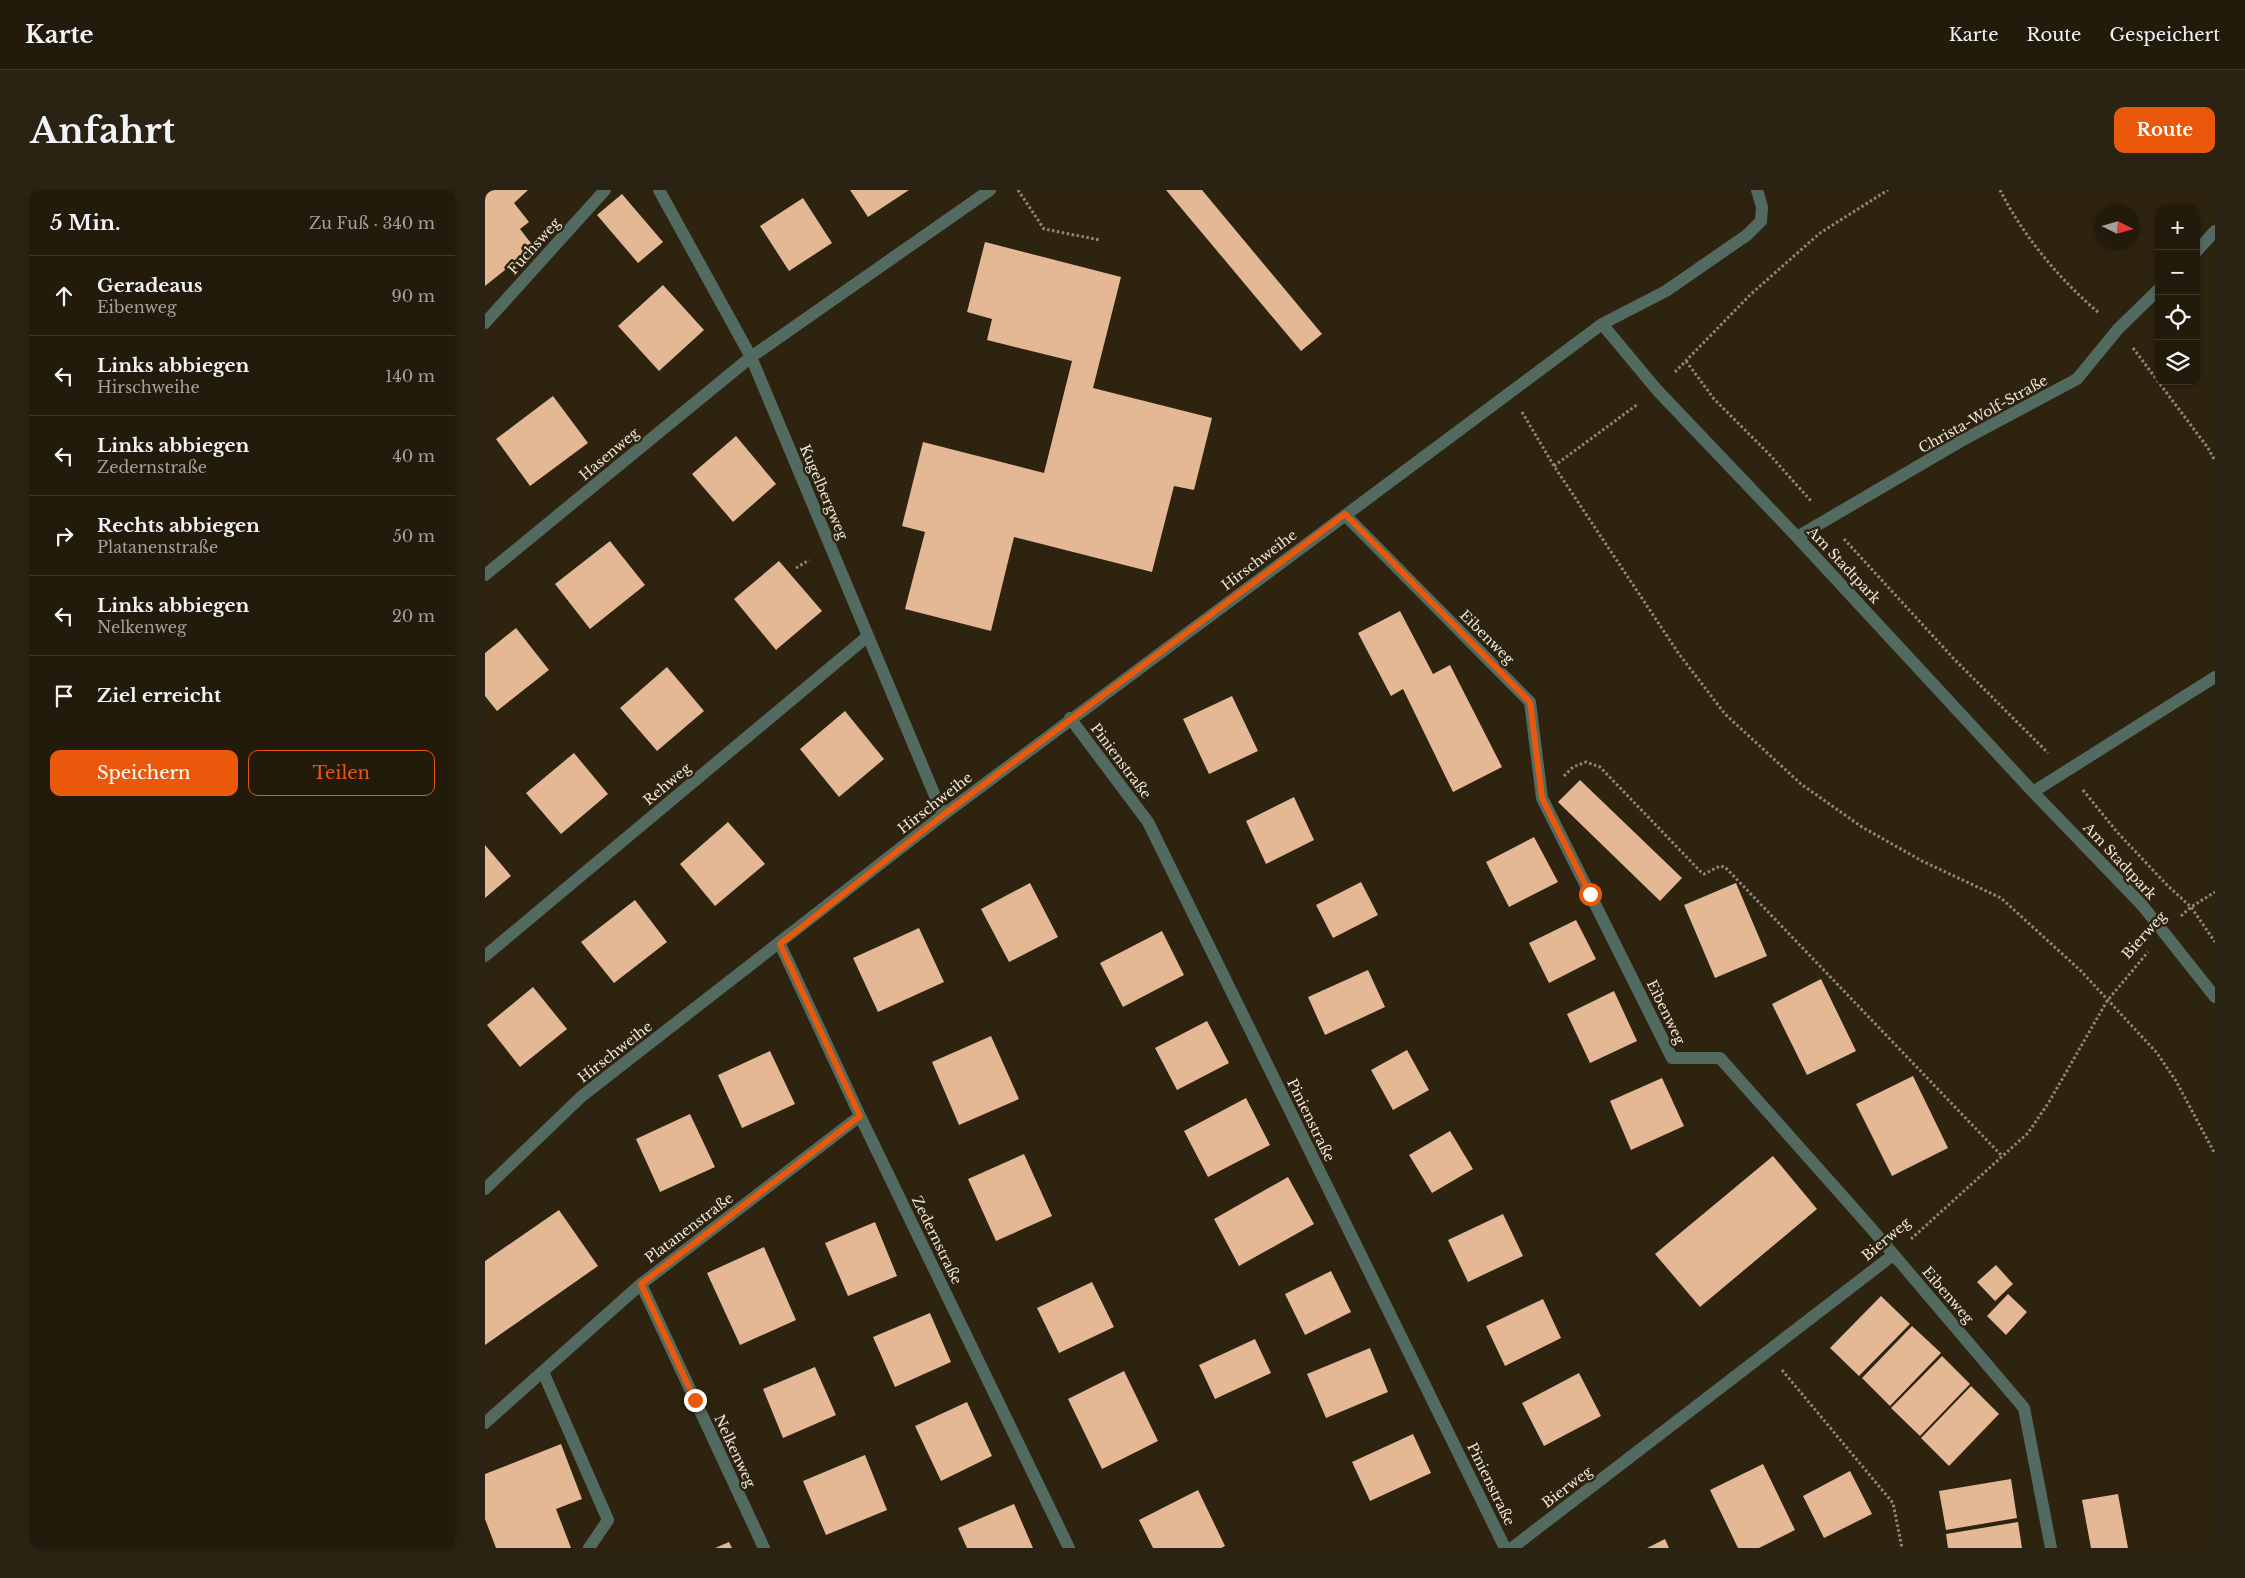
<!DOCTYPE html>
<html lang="de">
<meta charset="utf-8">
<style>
body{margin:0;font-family:"Libre Baskerville",serif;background:#2a2314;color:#f1f3f6}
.controls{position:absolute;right:15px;top:15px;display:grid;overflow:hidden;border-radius:10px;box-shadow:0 1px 4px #0004}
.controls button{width:45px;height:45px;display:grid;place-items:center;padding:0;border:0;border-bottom:1px solid #3f382c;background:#221a0b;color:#f1f3f6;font:25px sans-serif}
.compass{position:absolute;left:1610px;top:15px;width:45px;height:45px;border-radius:50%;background:#221a0b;box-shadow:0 1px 4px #0004;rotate:95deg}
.stop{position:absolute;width:15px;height:15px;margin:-11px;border:4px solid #ea580c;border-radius:50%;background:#fff}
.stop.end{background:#ea580c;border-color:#fff;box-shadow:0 1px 5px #0008}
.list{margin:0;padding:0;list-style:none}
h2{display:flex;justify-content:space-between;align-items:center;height:65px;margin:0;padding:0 20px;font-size:21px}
h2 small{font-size:16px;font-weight:400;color:#a2a19d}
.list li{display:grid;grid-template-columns:32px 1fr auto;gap:15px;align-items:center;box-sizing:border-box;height:80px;padding:0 20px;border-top:1px solid #3f382c}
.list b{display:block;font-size:19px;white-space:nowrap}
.list p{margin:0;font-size:16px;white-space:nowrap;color:#a2a19d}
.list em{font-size:16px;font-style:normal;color:#a2a19d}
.actions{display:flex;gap:10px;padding:15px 20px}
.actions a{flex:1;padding:11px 0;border:1px solid #ea580c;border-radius:10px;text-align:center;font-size:18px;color:#ea580c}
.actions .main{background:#ea580c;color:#fff}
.icon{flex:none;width:28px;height:28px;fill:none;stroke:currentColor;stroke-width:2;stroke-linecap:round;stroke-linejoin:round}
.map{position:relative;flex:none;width:1730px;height:1358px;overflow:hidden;border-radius:10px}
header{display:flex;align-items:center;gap:30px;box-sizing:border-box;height:70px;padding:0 25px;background:#221a0b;border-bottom:1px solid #3f382c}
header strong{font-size:24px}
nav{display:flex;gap:28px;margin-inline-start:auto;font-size:18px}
.intro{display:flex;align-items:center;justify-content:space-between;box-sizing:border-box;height:120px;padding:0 30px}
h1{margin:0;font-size:35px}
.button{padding:12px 22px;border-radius:10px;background:#ea580c;color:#fff;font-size:18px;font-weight:700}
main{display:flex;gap:30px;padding:0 30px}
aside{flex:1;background:#221a0b;border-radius:10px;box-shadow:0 1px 4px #0004}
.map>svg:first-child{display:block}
</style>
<header>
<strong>Karte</strong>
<nav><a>Karte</a><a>Route</a><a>Gespeichert</a></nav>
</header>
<div class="intro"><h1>Anfahrt</h1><a class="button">Route</a></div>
<main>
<aside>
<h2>5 Min.<small>Zu Fuß · 340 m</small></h2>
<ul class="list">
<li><svg class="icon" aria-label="ahead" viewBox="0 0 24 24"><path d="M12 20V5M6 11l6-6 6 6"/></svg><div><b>Geradeaus</b><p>Eibenweg</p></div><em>90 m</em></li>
<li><svg class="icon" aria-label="left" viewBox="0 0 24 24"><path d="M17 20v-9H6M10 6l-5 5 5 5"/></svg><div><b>Links abbiegen</b><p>Hirschweihe</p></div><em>140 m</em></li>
<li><svg class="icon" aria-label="left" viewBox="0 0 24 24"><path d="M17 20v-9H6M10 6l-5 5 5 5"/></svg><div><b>Links abbiegen</b><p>Zedernstraße</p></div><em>40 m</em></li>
<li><svg class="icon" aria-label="right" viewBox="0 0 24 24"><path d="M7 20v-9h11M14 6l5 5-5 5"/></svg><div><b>Rechts abbiegen</b><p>Platanenstraße</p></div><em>50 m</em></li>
<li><svg class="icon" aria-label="left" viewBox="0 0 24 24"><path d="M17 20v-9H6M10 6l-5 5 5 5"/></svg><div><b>Links abbiegen</b><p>Nelkenweg</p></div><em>20 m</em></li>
<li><svg class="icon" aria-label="arrive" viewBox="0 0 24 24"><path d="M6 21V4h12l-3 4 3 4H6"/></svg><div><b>Ziel erreicht</b></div></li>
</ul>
<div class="actions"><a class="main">Speichern</a><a>Teilen</a></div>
</aside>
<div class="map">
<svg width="1730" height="1358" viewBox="0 0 1730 1358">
<rect width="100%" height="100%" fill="#2e230f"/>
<!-- building -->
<path fill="#e4b795" d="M0,0h43l-14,13 15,19 -9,7 14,18 -49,39z
M365,0h59l-41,27z
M681,0h36l120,144 -21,17z
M137,4l41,48 -25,21 -41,-48z
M318,8l29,45 -43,28 -29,-45z
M500,52l136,35 -28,111 119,30 -18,72 -20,-4 -22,86 -138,-35 -23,94 -86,-22 20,-77 -23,-6 21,-84 121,31 28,-112 -85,-21 5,-21 -25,-7z
M178,95l41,45 -45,41 -41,-45z
M68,206l35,47 -58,43 -34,-47z
M251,246l40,48 -43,38 -41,-48z
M125,351l35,44 -55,44 -35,-45z
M294,371l43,50 -46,39 -42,-51z
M915,421l33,63 17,-9 52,102 -49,25 -50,-103 -12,7 -33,-63z
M31,438l33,42 -52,41 -12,-15v-43z
M182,477l37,44 -47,40 -37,-43z
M747,506l26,55 -49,23 -26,-55z
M360,521l39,48 -45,38 -39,-48z
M89,563l34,41 -47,40 -35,-41z
M1095,590l102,98 -22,23 -102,-99z
M809,607l20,43 -48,24 -20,-43z
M243,632l37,42 -50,42 -35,-42z
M1049,647l24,45 -49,25 -23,-45z
M0,655l26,31 -26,22z
M876,692l17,33 -45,23 -17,-33z
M545,693l28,54 -49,25 -28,-53z
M1251,693l31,73 -52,22 -31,-73z
M150,710l32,42 -53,41 -33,-41z
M1091,730l20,39 -47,24 -20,-40z
M434,738l25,54 -66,30 -25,-54z
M677,741l22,44 -61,32 -23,-44z
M883,780l17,37 -60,28 -17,-38z
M1336,789l35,72 -49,24 -35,-71z
M48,797l34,42 -47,38 -33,-42z
M1129,801l23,50 -47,22 -23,-49z
M722,831l22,42 -52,27 -22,-42z
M506,846l28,63 -60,26 -27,-63z
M922,860l22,40 -36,20 -22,-40z
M285,861l25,53 -53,24 -24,-53z
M1428,886l35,72 -56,28 -36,-72z
M1177,888l22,48 -53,24 -21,-49z
M761,908l24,47 -62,32 -24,-46z
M205,924l25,53 -55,25 -24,-53z
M965,941l23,38 -41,24 -23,-38z
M539,964l28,62 -56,25 -28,-62z
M1288,966l44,53 -117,98 -45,-53z
M803,987l26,47 -75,42 -25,-47z
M74,1020l39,56 -113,79v-84z
M1018,1024l20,42 -55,26 -20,-42z
M390,1032l22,54 -49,20 -23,-53z
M279,1057l32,73 -56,25 -33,-72z
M1511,1075l17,19 -18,17 -18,-19z
M846,1081l20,41 -46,23 -20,-41z
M607,1092l22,45 -55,26 -22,-45z
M1523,1104l19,18 -21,23 -19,-19z
M1396,1106l29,28 -51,52 -29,-28z
M1058,1109l18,39 -56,28 -19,-40z
M445,1123l21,49 -56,25 -22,-50z
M1427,1136l29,27 -51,53 -28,-28z
M770,1149l16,34 -56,26 -16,-34z
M885,1158l18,44 -62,26 -19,-44z
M1457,1166l28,28 -50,52 -29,-28z
M330,1177l21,48 -53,23 -20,-49z
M639,1181l34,70 -56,28 -34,-70z
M1094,1183l22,43 -57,30 -22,-43z
M1486,1196l28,28 -50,52 -28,-28z
M482,1212l25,54 -51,25 -26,-55z
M928,1244l18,39 -61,28 -18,-39z
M76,1254l21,55 -26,10 15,39h-75l-11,-29v-45z
M380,1265l22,55 -61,25 -23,-54z
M1278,1274l32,66 -36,18h-21l-28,-58z
M1365,1281l22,43 -48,24 -21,-42z
M1526,1289l6,39 -71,12 -7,-39z
M713,1300l27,56 -4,2h-68l-14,-28z
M1633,1304l10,54h-37l-9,-48z
M529,1314l19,44h-66l-9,-20z
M1533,1332l4,26h-74l-2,-14z
M1180,1349l4,9h-22z
M244,1352l3,6h-17z"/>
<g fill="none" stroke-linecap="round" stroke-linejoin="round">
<!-- path -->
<path stroke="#908777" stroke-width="3" stroke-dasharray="2.5 2.5" stroke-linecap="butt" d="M533,0l26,39 56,11
M1515,0c23,46 60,90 99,123
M1648,158l75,100 7,13
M1201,171l28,38 55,55 43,48
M1190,182l76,-78 69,-61 68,-43
M1037,222l32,54 125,188 46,60 76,70 61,43 60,34 79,37 80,73 76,82 19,28 39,73
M1069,276l84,-62
M1359,349l111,121 93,93
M311,378l13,-8
M1079,586l9,-9 13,-5 14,5 101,105 3,2 16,-8 5,1 277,289
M1598,600l34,42 50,53 24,22 24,35
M1696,726l10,-9 24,-15
M1426,1049l117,-106 21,-31 58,-101 41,-49
M1297,1180l111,133 9,45"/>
<!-- service -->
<path stroke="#536a61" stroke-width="12" d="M0,133l120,-133
M58,1182l65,148 -19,28"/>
<!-- minor -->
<path stroke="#536a61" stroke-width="12" d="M174,0l92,167 192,458
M1711,62l19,-21
M1117,134l64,-33 81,-56 14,-14 1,-14 -5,-17
M860,325l185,187 12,96 130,260h48l151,170 153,180 27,140
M1312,347l164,-96 116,-62 41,-50 41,-40
M0,385l266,-218 239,-167
M585,528l78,104 357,726
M1548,602l182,-115
M295,754l80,172 209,432
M0,766l383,-320
M0,999l97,-93 361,-281 659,-491 55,66 140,147 236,255 109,113 73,92
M156,1094l123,264
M0,1233l156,-139 219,-168
M1027,1358l381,-293"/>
</g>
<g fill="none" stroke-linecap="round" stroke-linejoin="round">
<!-- route -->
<path stroke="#ea580c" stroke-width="6" d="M210,1210l-54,-116 219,-168 -80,-172 163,-129 402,-301 185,188 12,96 48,96"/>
</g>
<g text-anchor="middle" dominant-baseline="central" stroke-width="5" stroke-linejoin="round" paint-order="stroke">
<!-- street labels -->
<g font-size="14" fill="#ede6d9" stroke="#2e230f">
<text transform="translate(49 56) rotate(-48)">Fuchsweg</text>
<text transform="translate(1498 224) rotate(-29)">Christa-Wolf-Straße</text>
<text transform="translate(124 264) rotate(-40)">Hasenweg</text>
<text transform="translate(339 302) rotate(67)">Kugelbergweg</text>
<text transform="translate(774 370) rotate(-37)">Hirschweihe</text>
<text transform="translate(1359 375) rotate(47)">Am Stadtpark</text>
<text transform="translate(1002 447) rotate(45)">Eibenweg</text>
<text transform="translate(636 571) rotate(53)">Pinienstraße</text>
<text transform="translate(182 594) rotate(-40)">Rehweg</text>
<text transform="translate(450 613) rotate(-38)">Hirschweihe</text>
<text transform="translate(1635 671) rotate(47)">Am Stadtpark</text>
<text transform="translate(1659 745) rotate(-48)">Bierweg</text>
<text transform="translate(1181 822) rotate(64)">Eibenweg</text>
<text transform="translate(130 862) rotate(-38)">Hirschweihe</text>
<text transform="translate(826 930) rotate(64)">Pinienstraße</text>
<text transform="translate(204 1038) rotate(-37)">Platanenstraße</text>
<text transform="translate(1401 1049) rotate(-40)">Bierweg</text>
<text transform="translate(452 1050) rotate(64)">Zedernstraße</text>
<text transform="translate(1463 1105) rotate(49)">Eibenweg</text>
<text transform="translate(250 1261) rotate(65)">Nelkenweg</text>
<text transform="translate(1006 1294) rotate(64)">Pinienstraße</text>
<text transform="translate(1082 1297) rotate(-37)">Bierweg</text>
</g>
</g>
</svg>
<div class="controls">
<button>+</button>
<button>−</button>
<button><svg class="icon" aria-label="locate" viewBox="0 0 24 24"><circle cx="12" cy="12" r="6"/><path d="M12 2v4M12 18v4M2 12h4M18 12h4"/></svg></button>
<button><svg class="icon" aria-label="layers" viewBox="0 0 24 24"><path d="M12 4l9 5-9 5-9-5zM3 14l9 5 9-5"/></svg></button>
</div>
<svg class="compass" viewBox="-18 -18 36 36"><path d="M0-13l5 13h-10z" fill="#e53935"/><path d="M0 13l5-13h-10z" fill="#a2a19d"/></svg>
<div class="stop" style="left:1105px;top:704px"></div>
<div class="stop end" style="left:210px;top:1210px"></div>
</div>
</main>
